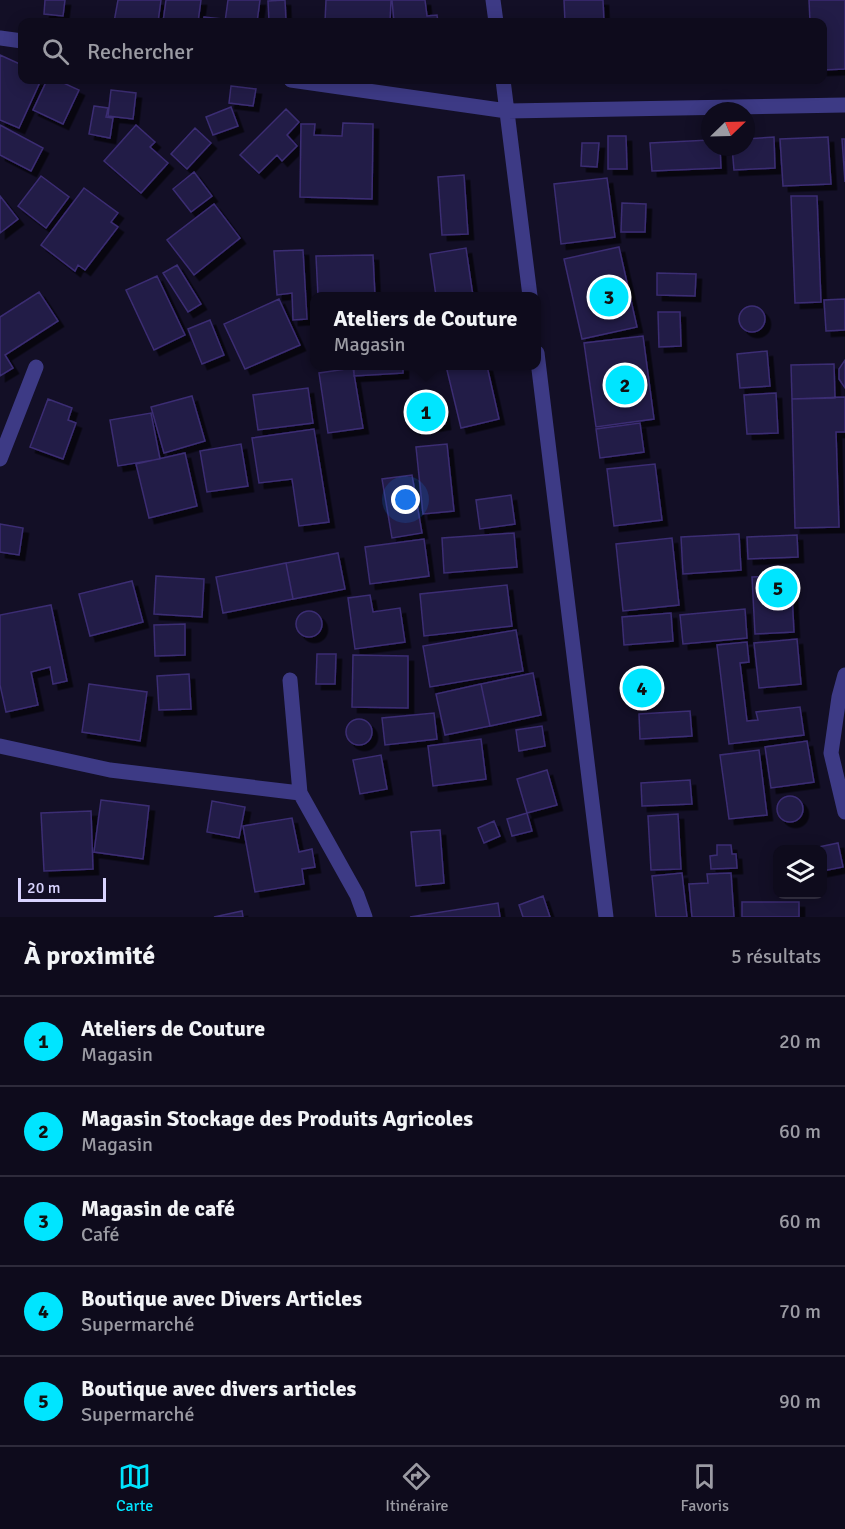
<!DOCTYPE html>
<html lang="fr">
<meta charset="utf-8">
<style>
body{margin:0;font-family:Signika,sans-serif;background:#1c1929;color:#f1f3f6}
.controls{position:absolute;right:18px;bottom:18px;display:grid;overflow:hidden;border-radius:12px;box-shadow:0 3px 15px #0003}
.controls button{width:54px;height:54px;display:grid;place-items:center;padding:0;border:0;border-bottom:2px solid #2e2b3b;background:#0e0b1c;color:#f1f3f6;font:30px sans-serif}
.compass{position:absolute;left:701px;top:102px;width:54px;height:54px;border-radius:50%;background:#0e0b1c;box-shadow:0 3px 15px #0003;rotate:67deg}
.scale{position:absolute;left:18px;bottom:15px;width:88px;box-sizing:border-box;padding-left:6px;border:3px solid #d9d4ff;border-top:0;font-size:16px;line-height:21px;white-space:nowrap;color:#d9d4ff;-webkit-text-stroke:4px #130f26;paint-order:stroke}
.you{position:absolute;left:406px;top:500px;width:21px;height:21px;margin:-15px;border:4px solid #fff;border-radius:50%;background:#1a73e8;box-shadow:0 0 0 9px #1a73e833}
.badge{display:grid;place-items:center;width:39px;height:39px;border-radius:50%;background:#00e5ff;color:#111;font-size:20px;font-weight:700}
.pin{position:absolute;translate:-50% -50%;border:3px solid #fff;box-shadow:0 2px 6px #0006}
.popup{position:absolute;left:310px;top:292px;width:231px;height:78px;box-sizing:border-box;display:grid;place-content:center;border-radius:12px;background:#0e0b1c;filter:drop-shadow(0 2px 4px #0005);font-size:20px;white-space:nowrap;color:#9b9ba3}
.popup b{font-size:22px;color:#f1f3f6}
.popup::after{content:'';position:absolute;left:50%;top:100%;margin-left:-12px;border:12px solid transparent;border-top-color:#0e0b1c}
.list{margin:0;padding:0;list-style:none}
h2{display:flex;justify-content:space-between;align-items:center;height:78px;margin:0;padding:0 24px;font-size:26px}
h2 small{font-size:20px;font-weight:400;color:#9b9ba3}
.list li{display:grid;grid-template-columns:39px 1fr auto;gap:18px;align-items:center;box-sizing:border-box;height:90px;padding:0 24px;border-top:2px solid #2e2b3b}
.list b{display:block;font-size:22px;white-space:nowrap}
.list p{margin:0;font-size:20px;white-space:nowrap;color:#9b9ba3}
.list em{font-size:20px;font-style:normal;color:#9b9ba3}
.icon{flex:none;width:33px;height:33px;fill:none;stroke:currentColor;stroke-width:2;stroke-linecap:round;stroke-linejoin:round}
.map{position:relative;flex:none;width:845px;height:917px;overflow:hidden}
.search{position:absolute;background:#0e0b1c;box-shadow:0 3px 15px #0003;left:18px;right:18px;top:18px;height:66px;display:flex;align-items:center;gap:15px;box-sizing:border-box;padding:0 21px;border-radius:12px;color:#9b9ba3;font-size:22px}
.sheet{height:528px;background:#0e0b1c}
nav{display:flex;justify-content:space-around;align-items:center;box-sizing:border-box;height:84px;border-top:2px solid #2e2b3b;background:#0e0b1c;font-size:16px;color:#9b9ba3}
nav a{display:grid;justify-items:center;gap:3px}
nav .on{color:#00e5ff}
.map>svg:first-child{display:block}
</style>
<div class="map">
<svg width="845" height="917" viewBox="0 0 845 917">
<defs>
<filter id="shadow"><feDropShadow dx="5.5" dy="5.5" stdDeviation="0" flood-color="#0009"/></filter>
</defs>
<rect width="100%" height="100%" fill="#130f26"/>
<!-- building -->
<path fill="#241b47" stroke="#3b2d73" stroke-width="1.5" filter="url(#shadow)" d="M45,0h20l-2,16 -19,-2z
M118,0h43l-3,22h-44z
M166,0h35l-3,22h-35z
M228,0h32l-3,22h-32z
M285,0l1,21 -17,1 -1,-21z
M326,0h65l-1,22h-65z
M392,0h33l2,16 10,-1 1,7h-44z
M564,0h39l1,22h-39z
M809,0h36v69l-23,1v-48h-12z
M204,17l18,2v3h-19z
M0,55l22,10v15h19l-22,48 -19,-8z
M47,80h10l22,10 -16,34 -30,-14z
M231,86l25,3 -3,17 -24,-3z
M111,90l25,3 -3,26 -25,-3z
M94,106l14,2 -2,9 7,1 -3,20 -21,-4z
M231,107l7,19 -25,9 -7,-18z
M286,109l13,13 -12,13 10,11 -15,15 -5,-6 -18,18 -19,-18z
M343,123l30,1 -1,75 -72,-2 1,-73h14l-1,11 28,1z
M0,125l43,23 -12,23 -31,-16z
M136,125l19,17 -5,5 18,16 -27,30 -37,-32z
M195,128l16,15 -24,26 -16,-15z
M608,136h18l1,33h-19z
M774,137l1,31 -41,2 -2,-23h14v-8z
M828,137l3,47 -48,2 -3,-47z
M842,139h3v43z
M710,140v7h10l1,21 -69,3 -2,-28z
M582,143h17l-2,24 -16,-1z
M194,172l18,24 -21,16 -18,-23z
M464,175l4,59 -26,1 -4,-58z
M41,176l28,21 -23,31 -28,-22z
M607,178l8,59 -54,7 -7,-60z
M84,188l34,25 -7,9 7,5 -33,43 -7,-5 -3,6 -34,-26z
M0,196l18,23 -18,14z
M791,196h26l4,106 -26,1z
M622,203l24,1 -1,28h-24z
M214,204l26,34 -46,37 -27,-35z
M619,247l18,80 -55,12 -18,-80z
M466,248l7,48h-37l-6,-42z
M303,250l4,69 -14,1 -1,-27 -15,2 -3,-44z
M373,255l2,41h-57l-2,-40z
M177,265l24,39 -13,8 -25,-39z
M657,273l39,1 -1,22 -38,-1z
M157,276l28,59 -31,15 -28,-60z
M39,292l19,29 -53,34 8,13 -13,8v-59z
M279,299l21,46 -55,24 -21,-45z
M845,299v31l-19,1 -2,-31z
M739 319a13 13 0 1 1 26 0a13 13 0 1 1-26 0Z
M658,312h22l1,34 -22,1z
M210,320l14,35 -22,9 -14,-35z
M643,336l11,83 -58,8 -12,-84z
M767,351l3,35 -30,2 -3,-34z
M845,360v28l-6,-9v-10z
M834,364l1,34 -43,1 -1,-34z
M354,366h49v7l-49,3z
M446,366h41l12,53 -38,9z
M353,368l10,60 -35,5 -9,-60z
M308,388l5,35 -55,7 -5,-35z
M776,393l2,40 -31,1 -3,-39z
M192,396l13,45 -41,12 -13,-46z
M441,397l4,27 -31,5 -4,-27z
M845,397v35h-9l3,95 -44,1 -3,-129z
M48,399l24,9 -4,12 8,3 -13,36 -33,-12z
M151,413l9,46 -42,7 -8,-46z
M640,423l4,29 -44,6 -4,-29z
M314,429l15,93 -30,4 -7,-47 -33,4 -7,-45z
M241,444l7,42 -41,6 -7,-41z
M447,444l7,67 -31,3 -7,-67z
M185,453l12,53 -48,12 -13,-54z
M655,464l7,56 -48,6 -7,-57z
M412,475l10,58 -30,5 -10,-59z
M511,495l4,29 -35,5 -4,-29z
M0,524l23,4 -4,27 -19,-3z
M514,533l3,34 -73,6 -2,-35z
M739,534l2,36 -58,4 -2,-37z
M797,535l1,22 -50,2 -1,-22z
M672,538l7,67 -56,6 -7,-67z
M424,539l5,37 -59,8 -5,-37z
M338,553l7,36 -52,10 -7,-36z
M286,563l7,36 -70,14 -7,-36z
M791,575l3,57 -39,2 -3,-57z
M156,576l48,3 -2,38 -48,-3z
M132,581l11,41 -53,14 -11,-42z
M507,585l5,41 -88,10 -4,-42z
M370,595l3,17 27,-4 5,34 -50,7 -7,-51z
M51,605l16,76 -14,3 -3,-17 -19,5 7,33 -32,7 -6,-27v-70z
M745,609l2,29 -64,6 -3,-29z
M296 624a13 13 0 1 1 26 0a13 13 0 1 1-26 0Z
M671,613l2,28 -49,4 -2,-28z
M185,624v31l-30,1 -1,-31z
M516,630l7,41 -93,16 -7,-41z
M797,639l4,45 -42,4 -5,-45z
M747,642l2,20 -9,1 7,58 11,-1 -2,-8 44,-5 4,28 -75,9 -12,-99z
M317,654h19l-1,30h-19z
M353,655l55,1v52l-56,-1z
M533,673l8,42 -51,11 -9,-42z
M189,674l2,35 -32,1 -2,-34z
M89,684l58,8 -7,49 -58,-9z
M481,684l9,42 -45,9 -9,-41z
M690,711l2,25 -52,3 -1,-25z
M434,713l3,26 -52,6 -3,-27z
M346 732a13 13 0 1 1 26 0a13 13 0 1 1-26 0Z
M542,726l3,20 -26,5 -3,-21z
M481,739l5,40 -53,7 -5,-40z
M807,741l7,41 -43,6 -6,-41z
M759,750l8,65 -38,4 -9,-64z
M381,755l6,34 -27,5 -7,-34z
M547,770l10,35 -30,8 -10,-34z
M690,780l2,24 -50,2 -1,-23z
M777 809a13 13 0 1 1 26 0a13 13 0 1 1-26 0Z
M101,800l48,6 -6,53 -49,-7z
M212,801l33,6 -6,31 -32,-6z
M91,811l2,58 -49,2 -3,-58z
M527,813l5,18 -20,5 -5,-17z
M678,814l3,55 -30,1 -3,-54z
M292,818l7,34 13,-3 3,18 -13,2 2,15 -49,8 -12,-66z
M494,821l6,15 -16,7 -6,-15z
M440,830l4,53 -28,3 -5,-54z
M838,843l5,24 -21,4v-21l-8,-2z
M717,845h14l1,9h4l1,14 -26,1 -1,-13 7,-1z
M682,873l5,44h-31l-4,-41z
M731,873l3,44h-42l-3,-33 19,-1 -1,-9z
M543,896l7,21h-27l-4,-12z
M742,902h57v15h-57z
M498,903l2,14h-90z
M242,911l1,6h-29z"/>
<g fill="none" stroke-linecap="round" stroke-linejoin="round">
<!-- minor -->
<path stroke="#3d3a85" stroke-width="15" d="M493,0l3,22
M0,38l22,3
M291,80l216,31 338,-6
M503,80l27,216
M537,353l69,564
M0,459l36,-92
M845,675l-6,22 -8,56 14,59
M290,680l10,113
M0,746l110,24 190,23 57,102 8,22"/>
</g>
</svg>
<div class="controls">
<button><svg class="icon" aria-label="layers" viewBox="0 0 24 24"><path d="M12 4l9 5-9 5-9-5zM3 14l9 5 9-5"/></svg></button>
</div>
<svg class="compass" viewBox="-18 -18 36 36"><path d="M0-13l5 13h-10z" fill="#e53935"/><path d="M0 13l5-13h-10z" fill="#9b9ba3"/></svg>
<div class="scale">20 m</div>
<div class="you"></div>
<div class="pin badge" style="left:426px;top:412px">1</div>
<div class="popup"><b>Ateliers de Couture</b>Magasin</div>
<div class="pin badge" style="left:625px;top:385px">2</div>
<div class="pin badge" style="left:609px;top:297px">3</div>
<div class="pin badge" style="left:642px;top:688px">4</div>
<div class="pin badge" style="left:778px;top:588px">5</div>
<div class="search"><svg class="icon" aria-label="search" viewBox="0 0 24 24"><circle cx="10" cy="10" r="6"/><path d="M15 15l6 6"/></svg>Rechercher</div>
</div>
<section class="sheet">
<h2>À proximité<small>5 résultats</small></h2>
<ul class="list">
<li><span class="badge">1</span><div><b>Ateliers de Couture</b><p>Magasin</p></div><em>20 m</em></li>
<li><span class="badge">2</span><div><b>Magasin Stockage des Produits Agricoles</b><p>Magasin</p></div><em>60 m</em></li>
<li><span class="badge">3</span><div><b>Magasin de café</b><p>Café</p></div><em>60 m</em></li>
<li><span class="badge">4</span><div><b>Boutique avec Divers Articles</b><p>Supermarché</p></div><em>70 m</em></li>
<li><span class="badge">5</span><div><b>Boutique avec divers articles</b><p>Supermarché</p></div><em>90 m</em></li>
</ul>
</section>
<nav>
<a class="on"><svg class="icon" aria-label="map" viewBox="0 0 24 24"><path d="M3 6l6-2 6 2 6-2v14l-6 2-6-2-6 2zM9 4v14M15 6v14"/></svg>Carte</a>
<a><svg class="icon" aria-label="directions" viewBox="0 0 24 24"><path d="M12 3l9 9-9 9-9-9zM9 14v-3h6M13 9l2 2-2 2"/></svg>Itinéraire</a>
<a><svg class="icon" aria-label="saved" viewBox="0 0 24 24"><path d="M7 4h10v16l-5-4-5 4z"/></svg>Favoris</a>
</nav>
